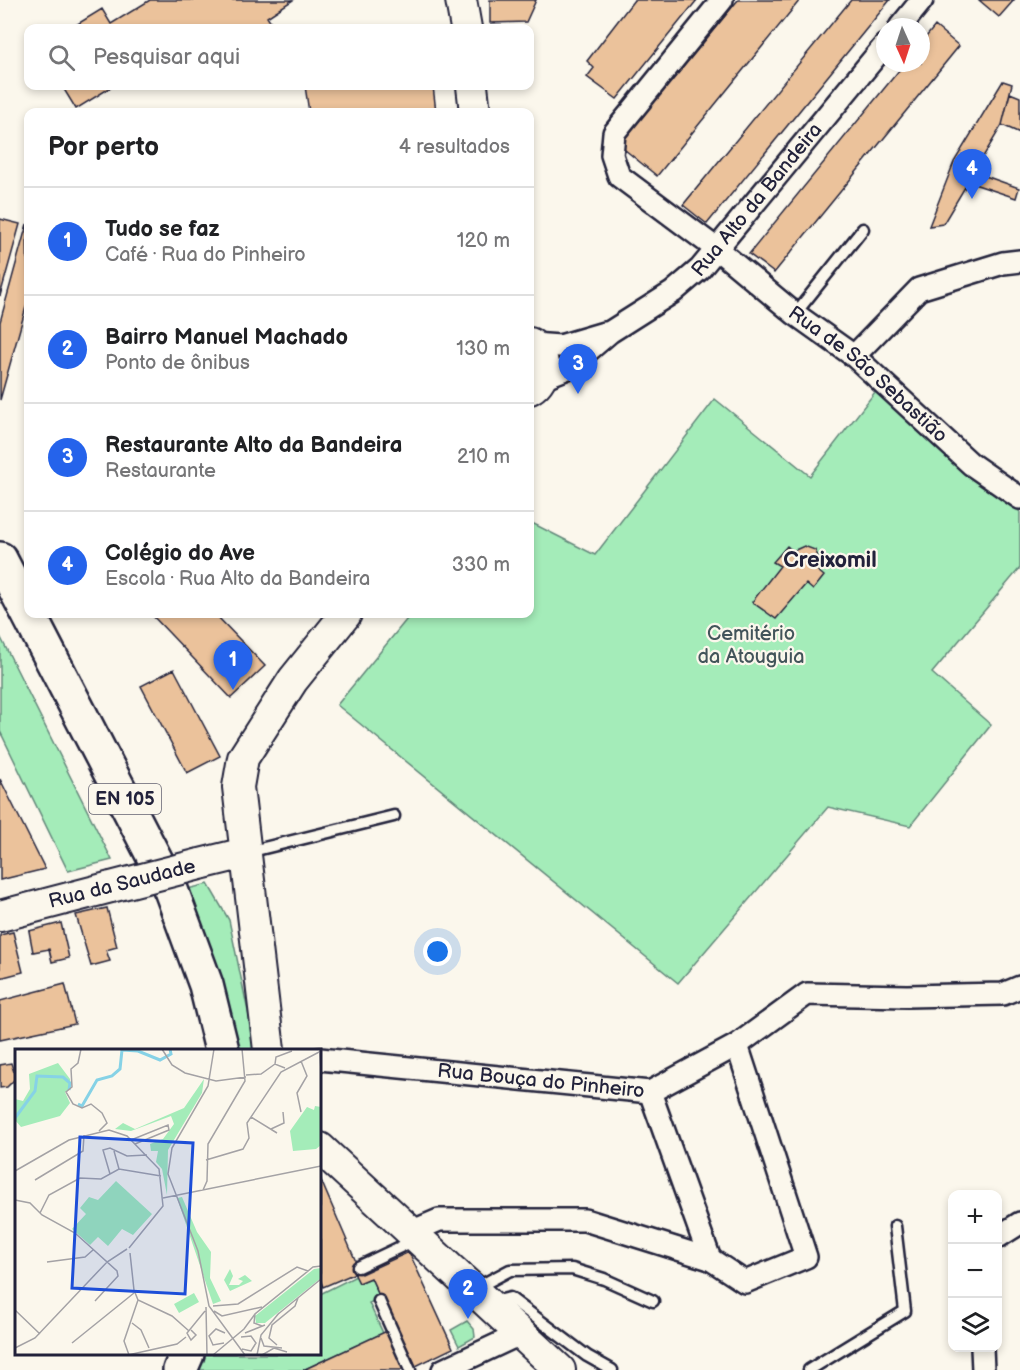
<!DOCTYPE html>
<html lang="pt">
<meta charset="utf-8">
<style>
body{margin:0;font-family:"Balsamiq Sans",sans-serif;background:#f2f2f2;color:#202124}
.controls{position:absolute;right:18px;bottom:18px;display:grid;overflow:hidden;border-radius:12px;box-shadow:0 3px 9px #0003}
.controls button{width:54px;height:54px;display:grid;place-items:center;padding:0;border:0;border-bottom:2px solid #e0e0e0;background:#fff;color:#202124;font:30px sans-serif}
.compass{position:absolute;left:876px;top:18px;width:54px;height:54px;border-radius:50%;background:#fff;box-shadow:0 3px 9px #0003;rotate:177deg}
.you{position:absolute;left:438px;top:952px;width:21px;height:21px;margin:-15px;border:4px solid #fff;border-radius:50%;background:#1a73e8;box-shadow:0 0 0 9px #1a73e833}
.badge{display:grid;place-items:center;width:39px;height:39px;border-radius:50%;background:#2563eb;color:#fff;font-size:20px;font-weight:700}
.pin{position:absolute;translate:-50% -50px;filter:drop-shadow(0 2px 3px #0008)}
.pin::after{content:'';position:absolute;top:32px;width:21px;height:18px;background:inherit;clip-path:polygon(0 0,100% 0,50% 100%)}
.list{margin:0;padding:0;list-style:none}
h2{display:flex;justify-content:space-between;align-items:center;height:78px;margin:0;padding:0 24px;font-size:26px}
h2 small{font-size:20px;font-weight:400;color:#757577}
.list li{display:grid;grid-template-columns:39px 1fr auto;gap:18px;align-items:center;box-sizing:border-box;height:108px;padding:0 24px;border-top:2px solid #e0e0e0}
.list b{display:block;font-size:22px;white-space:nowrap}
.list p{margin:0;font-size:20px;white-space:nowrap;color:#757577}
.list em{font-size:20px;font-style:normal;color:#757577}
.icon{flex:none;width:33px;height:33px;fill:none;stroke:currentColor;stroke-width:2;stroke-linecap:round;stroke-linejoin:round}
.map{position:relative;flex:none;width:1020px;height:1370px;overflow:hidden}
.search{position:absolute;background:#fff;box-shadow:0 3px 9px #0003;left:24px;top:24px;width:510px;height:66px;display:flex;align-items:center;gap:15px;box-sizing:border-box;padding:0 21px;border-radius:12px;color:#757577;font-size:22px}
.panel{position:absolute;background:#fff;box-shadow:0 3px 9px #0003;left:24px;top:108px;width:510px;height:510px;border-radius:12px}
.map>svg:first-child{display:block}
</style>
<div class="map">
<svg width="1020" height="1370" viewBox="0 0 1020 1370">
<rect width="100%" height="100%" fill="#fbf7ec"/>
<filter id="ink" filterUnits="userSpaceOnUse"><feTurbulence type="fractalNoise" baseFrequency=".0167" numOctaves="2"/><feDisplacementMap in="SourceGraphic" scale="12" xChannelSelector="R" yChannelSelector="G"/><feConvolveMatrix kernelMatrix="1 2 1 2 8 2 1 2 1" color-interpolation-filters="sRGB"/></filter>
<g filter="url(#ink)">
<!-- green -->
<path fill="#a4ecb9" stroke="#63877a" stroke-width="1.5" d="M875,392l145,120v56l-88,105 59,52 -81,101 -82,-19 -150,176 -341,-278 74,-91h119v-92l65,33 120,-156 95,77z
M0,636l112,224 -44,11 -68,-140z
M208,884l21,36 27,130h-21l-52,-160z
M356,1276l3,7 12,-5 9,20 -11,5 14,30 -80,37h-113l7,-16h123v-60z
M467,1321l7,8 1,8 -16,9 -8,-16z"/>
<!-- building -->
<path fill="#ebc29b" stroke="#22223b" stroke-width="1.5" d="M150,0h143l-26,17 6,9 -4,2h-198l31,-19 9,15z
M490,0h46l-10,22 -36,1z
M634,0h63l-80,99 -30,-22 7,-9 -7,-7z
M738,0h62l-143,176 -38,-31z
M851,0h39l-183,224 -24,-19z
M979,0h35l-15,17z
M935,26l24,20 -185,227 -25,-19 156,-191h16v-20z
M1003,81l9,3 -10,41 -59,99 -14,2 25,-64z
M62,86h51l-37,23z
M305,86h128l3,26h-127z
M1010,93l10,4v36l-18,-8z
M974,172l45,16 -3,10 -48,-16z
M0,219l20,5 -20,72z
M27,224l1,76 -28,100v-78z
M787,546l6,5 11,-5 11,4 5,10 -3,10 7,6 -11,14 -7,-6 -30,35 -24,-17 28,-36 -7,-4z
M151,614h64l50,52 -34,32z
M174,669l46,87 -33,17 -46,-87z
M0,779l45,90 -45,11z
M107,908l10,39 -11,3 4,11 -19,5 -15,-51z
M61,923l8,35 -17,4 -3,-13 -16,3 -4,-21z
M13,932l10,40 -23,6v-43z
M65,984l10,40 -75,16v-39z
M11,1063l5,15 -9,9 -7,1v-23z
M320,1178l40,93 -37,16 -3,-8z
M409,1252l44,96 -37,18 -4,-9 -4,2 -37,-81 -12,5 -5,-10 6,-2 1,3z
M389,1330l16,40h-102z"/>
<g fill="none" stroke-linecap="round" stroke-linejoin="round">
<!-- lane casing -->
<g stroke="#22223b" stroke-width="15">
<path id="lane" d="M795,314l68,-85
M248,852l146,-36
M358,1267l57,-27
M476,1288l34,-18 62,-1 32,10 49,22
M379,1301l31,69
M494,1302l16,-4 77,58 25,14
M809,1370l96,-59 -10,-85"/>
</g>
<!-- street casing -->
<g stroke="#22223b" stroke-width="26">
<g id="street">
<path id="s1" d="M722,0l-108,133 -2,22 7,21 99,74 77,64 59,42 117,108 49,34"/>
<path d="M900,27l22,-27"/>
<path d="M532,344l28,2 44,-13"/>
<path d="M854,356l65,-67 84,-26 17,-2"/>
<path id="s2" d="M540,379l28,-11 42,-36 63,-40 27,-23 185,-224"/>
<path id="s3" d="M320,1059l330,33 87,-47 70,-51 100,2 96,-2 17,-7"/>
<path d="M650,1092l60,167"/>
<path d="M411,1232l28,-12h146l125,39 35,23 61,-25 -69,-212"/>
<path d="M998,1237l22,-14"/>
<path d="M982,1348l1,22"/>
<path d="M443,1370l77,-36"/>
</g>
</g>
<!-- secondary casing -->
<g stroke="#22223b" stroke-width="34">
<path id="secondary" d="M461,0l5,28
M472,86l3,26
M530,343c17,12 18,35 0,46
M200,864l45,-11
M0,916l111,-29
M269,1050l-31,-263 5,-29 50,-78 53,-66
M320,1148l240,222"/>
</g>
<!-- highway casing -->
<g stroke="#22223b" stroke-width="38">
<path id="highway" d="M0,559l171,331 35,95 16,65
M180,1370l7,-16"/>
</g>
<!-- lane -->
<use href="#lane" stroke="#fbf7ec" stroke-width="10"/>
<!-- street -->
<use href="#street" stroke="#fbf7ec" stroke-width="21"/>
<!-- secondary -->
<use href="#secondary" stroke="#fbf7ec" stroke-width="30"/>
<!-- highway -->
<use href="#highway" stroke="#fbf7ec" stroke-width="33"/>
<!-- secondary-bridge casing -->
<g stroke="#22223b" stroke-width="34" stroke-linecap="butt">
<path id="secondary-bridge" d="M111,887l89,-23"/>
</g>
<!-- secondary-bridge -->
<use href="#secondary-bridge" stroke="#fbf7ec" stroke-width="30"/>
</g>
</g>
<g text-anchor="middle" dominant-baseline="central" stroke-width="4.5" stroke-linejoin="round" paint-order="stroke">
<!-- shield labels -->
<rect fill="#fbf7ec" stroke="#636270" stroke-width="1.5" x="89" y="784" width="72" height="30" rx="4.5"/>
<g font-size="18" font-weight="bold" fill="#22223b">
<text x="125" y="799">EN 105</text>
</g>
<!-- street labels -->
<g font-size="20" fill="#22223b" stroke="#fbf7ec">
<text stroke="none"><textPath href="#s2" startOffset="285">Rua Alto da Bandeira</textPath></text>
<text stroke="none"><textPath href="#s1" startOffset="534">Rua de São Sebastião</textPath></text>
<text transform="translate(122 884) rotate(-14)">Rua da Saudade</text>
<text stroke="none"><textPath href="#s3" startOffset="222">Rua Bouça do Pinheiro</textPath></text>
</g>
<!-- park labels -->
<g font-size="20" fill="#42545a" stroke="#fbf7ec">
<text x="751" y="634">Cemitério<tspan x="751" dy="23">da Atouguia</tspan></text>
</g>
<!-- quarter labels -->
<g font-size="22" font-weight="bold" fill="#22223b" stroke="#fbf7ec">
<text x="830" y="560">Creixomil</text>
</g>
</g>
<!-- overview -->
<g transform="translate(15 1049)">
<rect width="306" height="306" fill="#fbf7ec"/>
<path d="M43,14l12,16 1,9 -6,4 5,11 -10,13 -39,11 -6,-7v-21l8,2 7,-12 -1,-15zM189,30l-2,14 -34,57 -1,45 -5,-26 -6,-7 2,-11h-7l-1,-7 13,-5 11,-15 -3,-8 -40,15 -16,-2 8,-6 12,6 49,-21zM300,57l6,1v38l-5,4 -23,2 -3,-20 17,-24 7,3zM101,132l36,33 -19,21 -11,-6 -14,17 -10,-9 -8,8 -18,-16 14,-15 -6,-6 9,-11 9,3zM167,148l15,35 14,20 -1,26 11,23 -8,3 -36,-106zM306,219v10l-56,45h-9l-1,-7 59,-47zM215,220l3,7 -4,9h10l4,-4 -5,-2 7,-4 7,6 -22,10 -6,-11zM179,244l5,9 -20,11 -5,-9z" fill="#a4ecb9"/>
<path fill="none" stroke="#86d2e6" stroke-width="3" d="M63,55l4,2 15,-26 15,-4 8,-7 2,-19 16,1 22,9 11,-6 -1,-5M0,69l20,-27 2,-15 26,1 7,6 -1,7"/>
<path fill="none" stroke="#a4a2a5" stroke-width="1.5" d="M66,0l-3,14 -7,6 1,18 -6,5 7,12 9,4 9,-4 11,9 5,10 -8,8M147,0l10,16 13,8 31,8 30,-4M199,0l-6,37 -36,62 -4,26 30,77 11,55 36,49M305,4l1,18M260,15l1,-7 16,-6M231,26l15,-1 14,-10 10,4M286,63l-4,-19 10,-17 -6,-15M236,68l26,16M256,80l13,-6 -1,-11M116,91l37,-15 1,5 -34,14M99,102l5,18M191,111l37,-11 6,-11 -2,-15 34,-51 40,-21M0,122l54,-31 40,-10 18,6 32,33 4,37 -34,42M95,125l-7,-24 7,-2 17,8 20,-1M20,131l48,-29 1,-16M188,141l4,-9 1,-37 37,-63 -3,-32M148,149l158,-32M0,151l15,3 12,12 33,18 42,38 1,5 -23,25M25,164l9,-18 31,-17 21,1 18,-10 42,7M115,204l4,37 4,10 34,16 17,15M32,213l38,-5 8,-7M198,257l25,-2 59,-37 11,4M191,258l1,48M0,261l25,24M199,262l8,5 40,-9M262,266l44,-36M117,274l9,7 8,18M247,277l-8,-3 1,-9 58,-47 8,-1M176,281l5,5 -5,5 -4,-7 18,-22M230,284l20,-8M226,288l10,-1 5,7 -5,8 -9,-2M246,289l3,8 18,2M57,294l62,-50M209,294l-11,2 -4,-9 7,-7 9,4M262,296l-8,-7 3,-13 23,-19 3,-8M0,299l20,-10 72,-76 20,-13M113,306l49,-11 9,-7M114,306l-5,-14 14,-41M198,306l31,-26 11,-15M242,306l4,-20 18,-22M247,306l12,-7 13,4"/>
<path fill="#1d4ed8" fill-opacity="0.15" stroke="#1d4ed8" stroke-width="3" d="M65,88l113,6 -8,151 -113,-6z"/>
<rect width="306" height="306" fill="none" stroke="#22223b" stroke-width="3"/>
</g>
</svg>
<div class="controls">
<button>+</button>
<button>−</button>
<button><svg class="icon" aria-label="layers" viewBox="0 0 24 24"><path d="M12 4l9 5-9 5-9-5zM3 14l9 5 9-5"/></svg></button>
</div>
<svg class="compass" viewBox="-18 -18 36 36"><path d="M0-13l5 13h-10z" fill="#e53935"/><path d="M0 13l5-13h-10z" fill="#757577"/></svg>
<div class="you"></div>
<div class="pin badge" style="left:233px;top:690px">1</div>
<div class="pin badge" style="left:468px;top:1319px">2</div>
<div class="pin badge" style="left:578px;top:394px">3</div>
<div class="pin badge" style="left:972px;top:199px">4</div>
<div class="search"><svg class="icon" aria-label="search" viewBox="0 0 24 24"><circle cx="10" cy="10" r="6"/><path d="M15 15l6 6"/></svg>Pesquisar aqui</div>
<section class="panel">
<h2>Por perto<small>4 resultados</small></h2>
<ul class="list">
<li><span class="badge">1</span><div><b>Tudo se faz</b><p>Café · Rua do Pinheiro</p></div><em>120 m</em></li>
<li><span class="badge">2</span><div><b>Bairro Manuel Machado</b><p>Ponto de ônibus</p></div><em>130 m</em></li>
<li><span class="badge">3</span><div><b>Restaurante Alto da Bandeira</b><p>Restaurante</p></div><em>210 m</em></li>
<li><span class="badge">4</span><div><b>Colégio do Ave</b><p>Escola · Rua Alto da Bandeira</p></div><em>330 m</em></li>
</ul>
</section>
</div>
